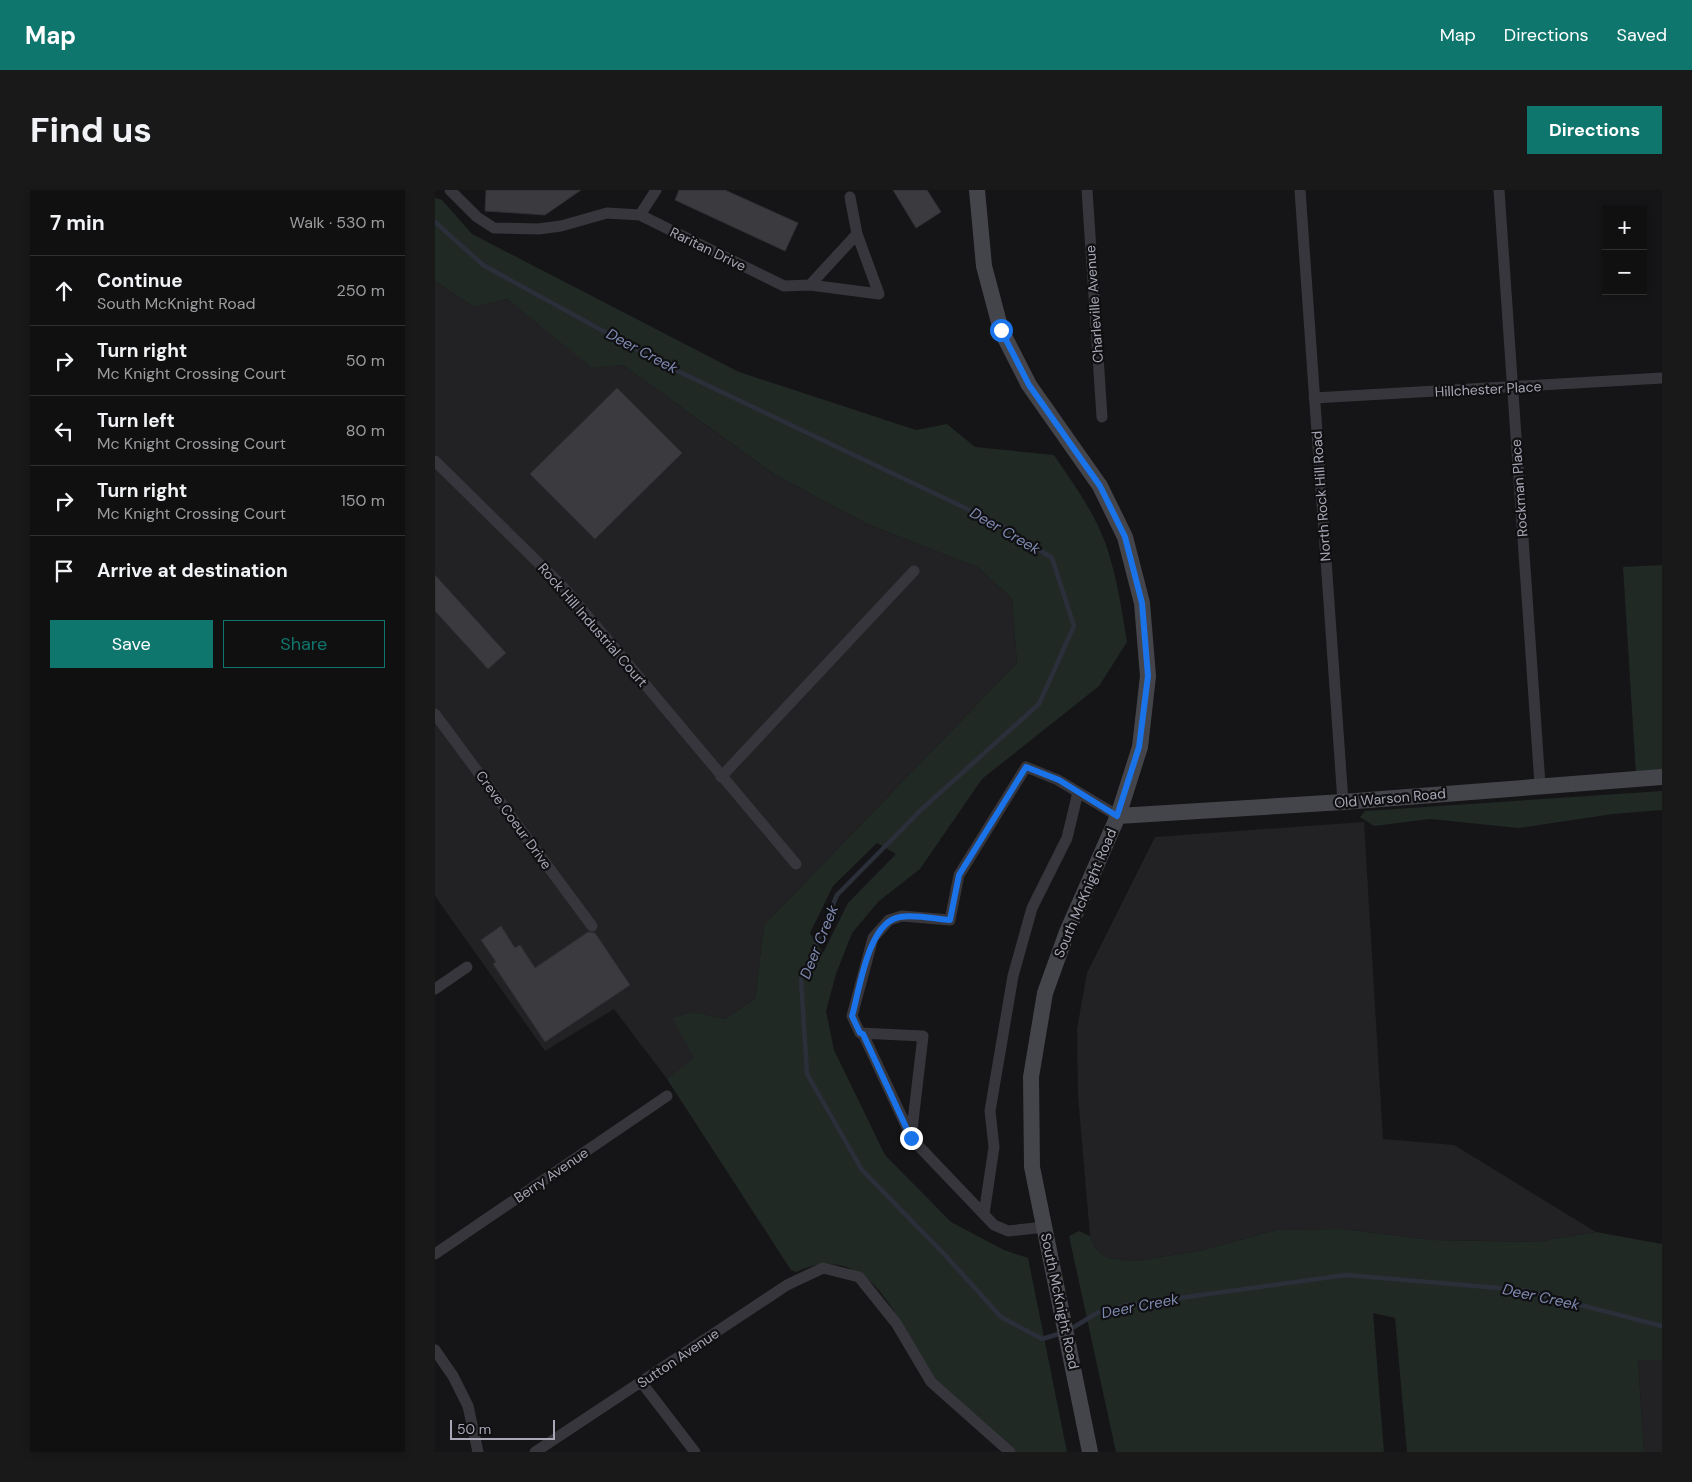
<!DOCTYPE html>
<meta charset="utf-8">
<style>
body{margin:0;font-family:"DM Sans",sans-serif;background:#19191a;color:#f1f3f6}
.controls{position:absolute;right:15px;top:15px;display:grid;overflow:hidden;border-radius:0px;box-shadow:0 2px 8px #0003}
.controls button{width:45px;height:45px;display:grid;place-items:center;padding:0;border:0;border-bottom:1px solid #303031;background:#101011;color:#f1f3f6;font:25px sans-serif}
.scale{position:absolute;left:15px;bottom:12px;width:105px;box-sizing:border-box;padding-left:5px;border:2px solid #a7a7b6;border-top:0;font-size:14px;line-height:18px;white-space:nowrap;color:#a7a7b6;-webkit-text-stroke:4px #101012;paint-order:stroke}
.stop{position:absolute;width:15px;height:15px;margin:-11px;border:4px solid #1a73e8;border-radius:50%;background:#fff}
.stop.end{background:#1a73e8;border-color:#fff;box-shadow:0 1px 5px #0008}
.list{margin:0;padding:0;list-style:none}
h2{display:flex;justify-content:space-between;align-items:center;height:65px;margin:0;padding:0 20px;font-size:21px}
h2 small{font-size:16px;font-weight:400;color:#9c9d9f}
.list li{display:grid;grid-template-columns:32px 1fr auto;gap:15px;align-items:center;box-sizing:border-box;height:70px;padding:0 20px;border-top:1px solid #303031}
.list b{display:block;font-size:19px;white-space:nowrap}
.list p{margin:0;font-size:16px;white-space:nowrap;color:#9c9d9f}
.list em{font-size:16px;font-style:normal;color:#9c9d9f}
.actions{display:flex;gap:10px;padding:15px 20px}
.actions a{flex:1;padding:11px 0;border:1px solid #0f766e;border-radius:0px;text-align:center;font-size:18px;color:#0f766e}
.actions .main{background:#0f766e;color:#fff}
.icon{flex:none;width:28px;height:28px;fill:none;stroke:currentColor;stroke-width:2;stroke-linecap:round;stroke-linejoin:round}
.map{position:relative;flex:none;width:1227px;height:1262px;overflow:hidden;border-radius:0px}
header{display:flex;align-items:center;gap:30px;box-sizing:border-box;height:70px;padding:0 25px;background:#0f766e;color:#fff}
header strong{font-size:24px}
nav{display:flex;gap:28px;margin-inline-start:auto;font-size:18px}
.intro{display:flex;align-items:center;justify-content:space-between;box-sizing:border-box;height:120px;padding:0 30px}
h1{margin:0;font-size:35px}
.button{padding:12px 22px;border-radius:0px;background:#0f766e;color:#fff;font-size:18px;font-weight:700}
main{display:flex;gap:30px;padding:0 30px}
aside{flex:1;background:#101011;border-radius:0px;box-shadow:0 2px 8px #0003}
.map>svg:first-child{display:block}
</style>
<header>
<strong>Map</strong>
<nav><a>Map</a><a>Directions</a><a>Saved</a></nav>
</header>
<div class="intro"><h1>Find us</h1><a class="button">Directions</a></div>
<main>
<aside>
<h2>7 min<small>Walk · 530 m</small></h2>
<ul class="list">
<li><svg class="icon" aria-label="ahead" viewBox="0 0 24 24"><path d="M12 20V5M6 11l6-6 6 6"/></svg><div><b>Continue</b><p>South McKnight Road</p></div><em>250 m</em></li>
<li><svg class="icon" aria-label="right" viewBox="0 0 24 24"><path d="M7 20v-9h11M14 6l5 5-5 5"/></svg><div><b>Turn right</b><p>Mc Knight Crossing Court</p></div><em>50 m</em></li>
<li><svg class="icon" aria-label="left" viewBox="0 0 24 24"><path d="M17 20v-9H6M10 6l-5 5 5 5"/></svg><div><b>Turn left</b><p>Mc Knight Crossing Court</p></div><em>80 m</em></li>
<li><svg class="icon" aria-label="right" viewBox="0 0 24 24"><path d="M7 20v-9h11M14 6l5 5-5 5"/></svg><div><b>Turn right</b><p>Mc Knight Crossing Court</p></div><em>150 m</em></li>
<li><svg class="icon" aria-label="arrive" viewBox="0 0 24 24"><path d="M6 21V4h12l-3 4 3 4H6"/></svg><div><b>Arrive at destination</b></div></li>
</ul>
<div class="actions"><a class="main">Save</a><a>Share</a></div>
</aside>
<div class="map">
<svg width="1227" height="1262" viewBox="0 0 1227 1262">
<rect width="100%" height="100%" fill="#151517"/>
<!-- built -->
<path fill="#222124" d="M0,91l39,26 33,-8 85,68 31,-2 151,109 91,49 114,45 33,31 5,64 -253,262 -9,74 -30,20 -31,-7v47l-27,20 -53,-70 -69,42 -110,-155z
M929,632l19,317 71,6 142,87 -60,10 -104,-2 -90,-11 -65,1 -78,21 -64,10 -28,-3 -12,-10 -5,-12 -12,-140 -1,-67 10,-56 68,-136z
M1203,1169l24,2v91h-18z"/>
<!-- green -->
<path fill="#212925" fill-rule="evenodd" d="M0,8l7,2 30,34 267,138 177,58 31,-6 28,23 79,8c20,30 42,59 53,93 10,30 15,63 20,94l-28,44 -117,93 -62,90 -41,32 -27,32 -16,41 -10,37 8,39 51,105 66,67 53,28 24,8 39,194h-52c-25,-22 -52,-43 -74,-66 -34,-36 -52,-120 -112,-122 -11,-1 -23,4 -33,8l-5,-2 -124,-191 27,-21 -22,-40 22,-6 31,7 30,-20 9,-74 253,-262 -5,-64 -33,-31 -114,-45 -91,-49 -151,-109 -31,3 -85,-69 -33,8 -39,-26zM442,653l19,11 -48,49 -25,50 -13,-20 23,-47z
M1227,375v209l-26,1 -13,-208z
M1227,601v19l-49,4 -94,14 -89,-9 -56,7 -14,-9 5,-6z
M907,1039l90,11 104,2 60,-10 66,12v117l-24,-1 6,92h-237l-12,-134 -22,-5 11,139h-268l-47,-216 10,-5 11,5 5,12 12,10 28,3 64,-10 78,-21z"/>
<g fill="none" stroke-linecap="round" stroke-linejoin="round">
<!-- stream -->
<path stroke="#2b2f3a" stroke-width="4.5" d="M0,32l48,43 182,100 336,160 51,33 22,68 -35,78 -116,104 -86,87 -36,84 6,95 55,96 84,86 55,61 41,22 20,-6
M634,1140l28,-17 31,-8 218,-30 177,15 139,36"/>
</g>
<!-- building -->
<path fill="#3b3a3e" stroke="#302f33" d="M51,0h95l-36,25 -60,-4z
M244,0h46l73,33 -13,28 -110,-51z
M458,0h34l14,22 -25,16z
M182,198l65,65 -87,86 -65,-65z
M0,385l71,78 -18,16 -53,-58z
M66,736l14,22 5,-3 15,23 53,-36 7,1 35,52 -85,57 -52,-78 3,-2 -15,-22z"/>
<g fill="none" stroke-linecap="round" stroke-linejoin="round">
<!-- street -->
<path stroke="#37363c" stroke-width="11" d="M15,0l27,27 17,11 44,1 23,-3 46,-13 33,2 144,71 26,-1 47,-51
M652,0l15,227
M865,0l43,612
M1064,0l41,595
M205,25l16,-25
M375,95l69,9 -22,-60 -7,-37
M879,208l348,-20
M0,271l129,127 232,276
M0,524l157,212
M286,587l193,-206
M0,799l32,-22
M428,844l47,100
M549,1024l10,-67 -4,-36 23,-135 19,-68 35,-70 11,-46
M610,1037l-37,4 -14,-6 -83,-87 12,-102 -63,-3 -8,-17 21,-78 16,-18 13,-4 48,4 9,-45 67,-108 32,13 60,36
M0,1064l232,-158
M0,1160l18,26 15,30 10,46
M207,1193l53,69
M100,1262l252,-167 36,-17 36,9 37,46 35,59 79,70"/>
<!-- secondary -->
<path stroke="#44444b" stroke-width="16" d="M542,0l7,76 17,64 28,55 71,101 25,51 17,66 6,73 -8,71 -22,69 -51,116 -22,61 -14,84 1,90 58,285
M683,626l225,-14 319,-25"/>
</g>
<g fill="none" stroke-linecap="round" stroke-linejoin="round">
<!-- route -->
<path stroke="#1a73e8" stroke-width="6" d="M476,948l-48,-104 -3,-1 -8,-17c8,-28 16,-94 48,-99 15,-3 35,2 50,3l9,-45 67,-108 33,13 58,36 22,-69 9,-71 -6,-73 -17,-66 -25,-51 -71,-101 -28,-55"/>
</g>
<g text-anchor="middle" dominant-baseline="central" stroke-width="4.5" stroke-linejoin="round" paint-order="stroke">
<!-- street labels -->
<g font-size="14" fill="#a7a7b6" stroke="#101012">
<text transform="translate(273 59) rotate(26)">Raritan Drive</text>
<text transform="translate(659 114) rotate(-94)">Charleville Avenue</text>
<text transform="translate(1053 199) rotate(-3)">Hillchester Place</text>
<text transform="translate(1084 298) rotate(-94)">Rockman Place</text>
<text transform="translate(886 306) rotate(-94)">North Rock Hill Road</text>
<text transform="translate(158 435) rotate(49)">Rock Hill Industrial Court</text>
<text transform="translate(955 608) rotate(-5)">Old Warson Road</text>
<text transform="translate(79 630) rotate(54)">Creve Coeur Drive</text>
<text transform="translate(650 703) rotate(-67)">South McKnight Road</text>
<text transform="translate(116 985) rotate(-34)">Berry Avenue</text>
<text transform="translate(625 1111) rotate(78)">South McKnight Road</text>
<text transform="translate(243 1168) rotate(-34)">Sutton Avenue</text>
</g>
<!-- water labels -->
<g font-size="15" font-style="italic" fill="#7f8ab1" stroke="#101012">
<text transform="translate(207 161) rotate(28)">Deer Creek</text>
<text transform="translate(570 341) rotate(30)">Deer Creek</text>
<text transform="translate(384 752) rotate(-68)">Deer Creek</text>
<text transform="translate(1106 1107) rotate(12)">Deer Creek</text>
<text transform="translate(705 1116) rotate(-11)">Deer Creek</text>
</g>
</g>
</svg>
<div class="controls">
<button>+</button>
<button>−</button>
</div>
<div class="scale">50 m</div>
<div class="stop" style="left:566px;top:140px"></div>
<div class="stop end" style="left:476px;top:948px"></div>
</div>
</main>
